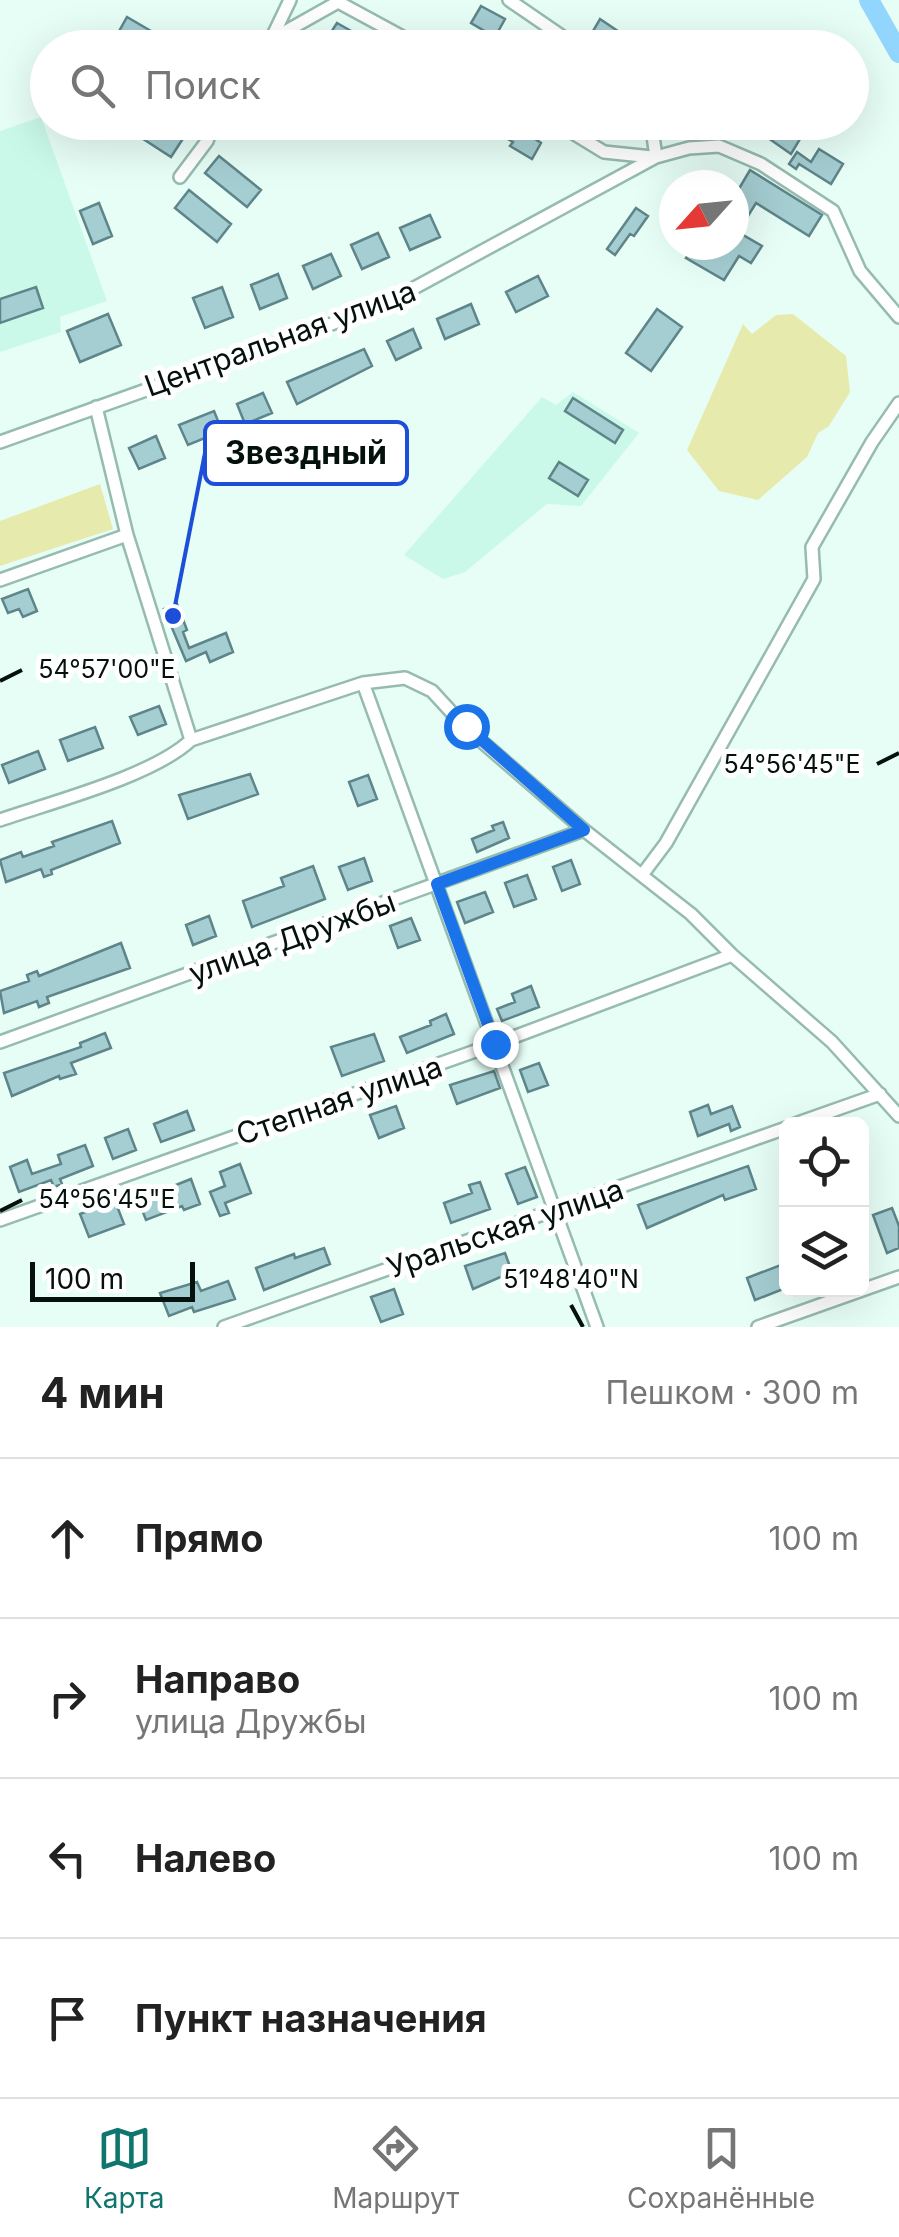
<!DOCTYPE html>
<html lang="ru">
<meta charset="utf-8">
<style>
body{margin:0;font-family:Inter,sans-serif;background:#f2f2f2;color:#222}
.controls{position:absolute;right:30px;bottom:30px;display:grid;overflow:hidden;border-radius:15px;box-shadow:0 10px 40px #0002}
.controls button{width:90px;height:90px;display:grid;place-items:center;padding:0;border:0;border-bottom:2px solid #e0e0e0;background:#fff;color:#222;font:50px sans-serif}
.compass{position:absolute;left:659px;top:170px;width:90px;height:90px;border-radius:50%;background:#fff;box-shadow:0 10px 40px #0002;rotate:243deg}
.scale{position:absolute;left:30px;bottom:25px;width:165px;box-sizing:border-box;padding-left:10px;border:5px solid #04110d;border-top:0;font-size:28px;line-height:35px;white-space:nowrap;color:#04110d;-webkit-text-stroke:8px #fff;paint-order:stroke}
.stop{position:absolute;width:30px;height:30px;margin:-22px;border:8px solid #1a73e8;border-radius:50%;background:#fff}
.stop.end{background:#1a73e8;border-color:#fff;box-shadow:0 2px 10px #0008}
.list{margin:0;padding:0;list-style:none}
h2{display:flex;justify-content:space-between;align-items:center;height:130px;margin:0;padding:0 40px;font-size:42px}
h2 small{font-size:32px;font-weight:400;color:#767676}
.list li{display:grid;grid-template-columns:65px 1fr auto;gap:30px;align-items:center;box-sizing:border-box;height:160px;padding:0 40px;border-top:2px solid #e0e0e0}
.list b{display:block;font-size:38px;white-space:nowrap}
.list p{margin:0;font-size:32px;white-space:nowrap;color:#767676}
.list em{font-size:32px;font-style:normal;color:#767676}
.icon{flex:none;width:55px;height:55px;fill:none;stroke:currentColor;stroke-width:2;stroke-linecap:round;stroke-linejoin:round}
.map{position:relative;flex:none;width:899px;height:1327px;overflow:hidden}
.search{position:absolute;background:#fff;box-shadow:0 10px 40px #0002;left:30px;right:30px;top:30px;height:110px;display:flex;align-items:center;gap:25px;box-sizing:border-box;padding:0 35px;border-radius:55px;color:#767676;font-size:38px}
.sheet{height:770px;background:#fff}
nav{display:flex;justify-content:space-around;align-items:center;box-sizing:border-box;height:140px;border-top:2px solid #e0e0e0;background:#fff;font-size:28px;color:#767676}
nav a{display:grid;justify-items:center;gap:5px}
nav .on{color:#0f766e}
.map>svg:first-child{display:block}
</style>
<div class="map">
<svg width="899" height="1327" viewBox="0 0 899 1327">
<rect width="100%" height="100%" fill="#e7fef6"/>
<!-- built -->
<path fill="#caf9e9" d="M41,117l66,184 -47,16 1,15 -61,20v-221z
M573,392l66,41 -58,73 -34,-2 -82,68 -22,7 -39,-24 138,-158 14,8z"/>
<!-- green -->
<path fill="#e7eaad" d="M793,314l53,42 4,36 -21,34 -11,7 -11,24 -49,43 -39,-9 -32,-41 56,-126 9,10 24,-19z
M100,484l13,45 -113,37v-45z"/>
<g fill="none" stroke-linecap="round" stroke-linejoin="round">
<!-- river -->
<path stroke="#92d6fd" stroke-width="20" d="M869,0l30,53"/>
</g>
<!-- building -->
<path fill="#a5ced2" stroke="#5e8589" stroke-width="2.5" d="M481,6l24,13 -10,18 -24,-14z
M127,17l53,31h-57l-10,-6z
M600,19l43,29h-25l-25,-17z
M337,23l30,17 -4,8h-17l-18,-11z
M117,122h44l23,15 -13,20z
M479,122h31l31,21 -9,16 -22,-13 3,-4z
M745,122h27l28,17 -9,15z
M819,149l24,15 -12,20 -32,-20 -3,5 -7,-5 8,-12 14,10z
M219,156l42,34 -14,17 -42,-34z
M750,170l72,45 -13,21 -53,-33 -18,29 24,14 -11,17 -12,-7 -15,24 -38,-22 8,-13h40v-48z
M189,190l42,34 -14,18 -42,-34z
M99,203l13,33 -19,8 -13,-33z
M636,208l12,8 -14,20 -4,-2 -15,21 -8,-6z
M430,215l10,22 -30,13 -10,-22z
M378,233l11,24 -27,12 -11,-24z
M331,254l10,22 -28,13 -10,-23z
M278,274l9,24 -27,11 -9,-24z
M538,276l10,20 -32,16 -10,-20z
M36,287l7,21 -43,15v-24z
M222,287l11,30 -28,11 -12,-30z
M471,304l8,20 -34,15 -8,-20z
M657,309l25,18 -31,44 -25,-18z
M108,314l13,31 -41,17 -13,-31z
M413,329l8,19 -25,12 -9,-19z
M364,349l8,17 -75,38 -10,-22z
M263,393l9,20 -27,11 -8,-20z
M573,398l50,32 -8,13 -50,-32z
M214,411l8,20 -34,14 -9,-20z
M156,436l9,22 -26,11 -10,-21z
M559,462l29,18 -10,16 -29,-18z
M28,589l9,22 -14,6 -4,-8 -11,4 -6,-14z
M177,604l10,26 -4,2 6,16 37,-15 7,19 -23,10 -4,-10 -20,9 -22,-52z
M159,706l7,18 -28,11 -8,-18z
M95,727l8,21 -35,13 -8,-21z
M38,751l7,18 -36,14 -7,-18z
M250,774l8,20 -70,25 -9,-24z
M368,775l9,24 -19,7 -9,-24z
M112,821l8,22 -69,27 1,4 -8,3 -3,-8 -35,13 -6,-22 21,-8 2,5 31,-11 -2,-4z
M503,822l6,16 -32,14 -5,-13 22,-9 -2,-4z
M364,858l8,23 -24,9 -9,-23z
M571,860l9,24 -18,7 -9,-24z
M313,866l12,33 -73,28 -9,-26 41,-15 -3,-8z
M527,875l9,24 -22,8 -9,-24z
M485,892l8,20 -28,11 -8,-21z
M209,916l7,20 -23,9 -7,-20z
M411,918l9,22 -22,8 -8,-22z
M121,943l9,25 -83,29 2,6 -10,4 -2,-6 -33,12 -4,-22 29,-10 -2,-6 10,-4 2,5z
M531,986l8,21 -37,14 -5,-12 18,-7 -3,-8z
M446,1014l8,20 -47,19 -7,-16 31,-12 -1,-4z
M105,1033l6,15 -40,15 5,11 -16,5 -1,-3 -47,20 -8,-23 77,-26 -1,-4z
M374,1034l10,27 -42,15 -11,-29z
M539,1063l9,22 -20,7 -8,-22z
M494,1071l6,17 -43,16 -7,-19z
M708,1105l3,9 21,-8 8,21 -9,4 -2,-7 -31,12 -8,-24z
M396,1106l8,22 -25,10 -9,-23z
M187,1111l7,19 -33,12 -7,-18z
M128,1129l8,21 -23,9 -8,-21z
M85,1145l8,21 -33,13 2,5 -8,3 -3,-7 -32,12 -9,-25 17,-7 5,14 29,-10 -3,-9z
M240,1164l11,29 -26,10 4,10 -9,3 -10,-24 15,-6 -5,-14z
M748,1166l8,23 -31,11 -2,-5 -76,33 -9,-23z
M525,1167l12,30 -19,7 -12,-30z
M191,1179l9,25 -16,6 -2,-4 -36,14 -8,-20z
M480,1182l10,27 -39,14 -7,-20 28,-10 -3,-8z
M115,1201l9,23 -35,13 -9,-23z
M892,1208l7,18v22l-12,5 -14,-38z
M324,1248l6,16 -66,26 -8,-22 38,-14 1,4z
M505,1253l7,19 -39,17 -8,-23z
M786,1263v25l-31,12 -8,-22z
M228,1281l7,18 -41,13 -2,-5 -23,9 -9,-23 37,-11 4,9z
M394,1289l9,25 -22,8 -10,-25z"/>
<g fill="none" stroke-linecap="round" stroke-linejoin="round">
<!-- minor casing -->
<g stroke="#96bbaf" stroke-width="16">
<path id="minor" d="M509,0l54,37 22,11
M274,38l64,-36 85,46
M267,48l23,-48
M555,122l49,30 48,5
M651,122l5,35 33,-9 30,-2 42,18 72,47 27,60 39,46
M180,177l27,-36 7,-19
M96,407l31,128 64,205
M0,442l379,-135 277,-150
M0,580l127,-45
M363,683l234,644
M0,820c52,-18 153,-44 191,-80l172,-57 42,-5 27,13 33,36 119,103 107,84 41,41 100,87 67,74
M642,875l24,-32 148,-264 -2,-32 60,-105 27,-39
M0,1042l584,-212
M795,1124l85,-30
M0,1220l495,-176 237,-89
M224,1327l562,-199
M758,1327l141,-50"/>
</g>
<!-- minor -->
<use href="#minor" stroke="#fff" stroke-width="11"/>
</g>
<g fill="none" stroke-linecap="round" stroke-linejoin="round">
<!-- route -->
<path stroke="#1a73e8" stroke-width="12" d="M466,726l118,104 -147,54 58,160"/>
</g>
<!-- ticks -->
<path fill="none" stroke="#04110d" stroke-width="4" d="M0,681l22,-11M877,764l22,-11M0,1211l22,-11M571,1305l12,22"/>
<g text-anchor="middle" dominant-baseline="central" stroke-width="10" stroke-linejoin="round" paint-order="stroke">
<!-- street labels -->
<g font-size="30" fill="#04110d" stroke="#fff">
<text transform="translate(280 338) rotate(-20)">Центральная улица</text>
<text transform="translate(292 937) rotate(-20)">улица Дружбы</text>
<text transform="translate(339 1100) rotate(-19)">Степная улица</text>
<text transform="translate(505 1228) rotate(-19)">Уральская улица</text>
</g>
</g>
<g font-size="25" text-anchor="middle" fill="#04110d" stroke="#fff" stroke-width="10" stroke-linejoin="round" paint-order="stroke">
<text x="107" y="678">54°57'00"E</text>
<text x="792" y="773">54°56'45"E</text>
<text x="107" y="1208">54°56'45"E</text>
<text x="571" y="1288">51°48'40"N</text>
</g>
<!-- callouts -->
<path fill="none" stroke="#1d4ed8" stroke-width="4" d="M173 616L205 453"/>
<circle fill="#1d4ed8" stroke="#fff" stroke-width="4" cx="173" cy="616" r="10"/>
<rect fill="#fff" stroke="#1d4ed8" stroke-width="4" x="205" y="422" width="202" height="62" rx="10"/>
<g font-size="32" text-anchor="middle" font-weight="bold" fill="#04110d">
<text x="306" y="464">Звездный</text>
</g>
</svg>
<div class="controls">
<button><svg class="icon" aria-label="locate" viewBox="0 0 24 24"><circle cx="12" cy="12" r="6"/><path d="M12 2v4M12 18v4M2 12h4M18 12h4"/></svg></button>
<button><svg class="icon" aria-label="layers" viewBox="0 0 24 24"><path d="M12 4l9 5-9 5-9-5zM3 14l9 5 9-5"/></svg></button>
</div>
<svg class="compass" viewBox="-18 -18 36 36"><path d="M0-13l5 13h-10z" fill="#e53935"/><path d="M0 13l5-13h-10z" fill="#767676"/></svg>
<div class="scale">100 m</div>
<div class="stop" style="left:466px;top:726px"></div>
<div class="stop end" style="left:495px;top:1044px"></div>
<div class="search"><svg class="icon" aria-label="search" viewBox="0 0 24 24"><circle cx="10" cy="10" r="6"/><path d="M15 15l6 6"/></svg>Поиск</div>
</div>
<section class="sheet">
<h2>4 мин<small>Пешком · 300 m</small></h2>
<ul class="list">
<li><svg class="icon" aria-label="ahead" viewBox="0 0 24 24"><path d="M12 20V5M6 11l6-6 6 6"/></svg><div><b>Прямо</b></div><em>100 m</em></li>
<li><svg class="icon" aria-label="right" viewBox="0 0 24 24"><path d="M7 20v-9h11M14 6l5 5-5 5"/></svg><div><b>Направо</b><p>улица Дружбы</p></div><em>100 m</em></li>
<li><svg class="icon" aria-label="left" viewBox="0 0 24 24"><path d="M17 20v-9H6M10 6l-5 5 5 5"/></svg><div><b>Налево</b></div><em>100 m</em></li>
<li><svg class="icon" aria-label="arrive" viewBox="0 0 24 24"><path d="M6 21V4h12l-3 4 3 4H6"/></svg><div><b>Пункт назначения</b></div></li>
</ul>
</section>
<nav>
<a class="on"><svg class="icon" aria-label="map" viewBox="0 0 24 24"><path d="M3 6l6-2 6 2 6-2v14l-6 2-6-2-6 2zM9 4v14M15 6v14"/></svg>Карта</a>
<a><svg class="icon" aria-label="directions" viewBox="0 0 24 24"><path d="M12 3l9 9-9 9-9-9zM9 14v-3h6M13 9l2 2-2 2"/></svg>Маршрут</a>
<a><svg class="icon" aria-label="saved" viewBox="0 0 24 24"><path d="M7 4h10v16l-5-4-5 4z"/></svg>Сохранённые</a>
</nav>
